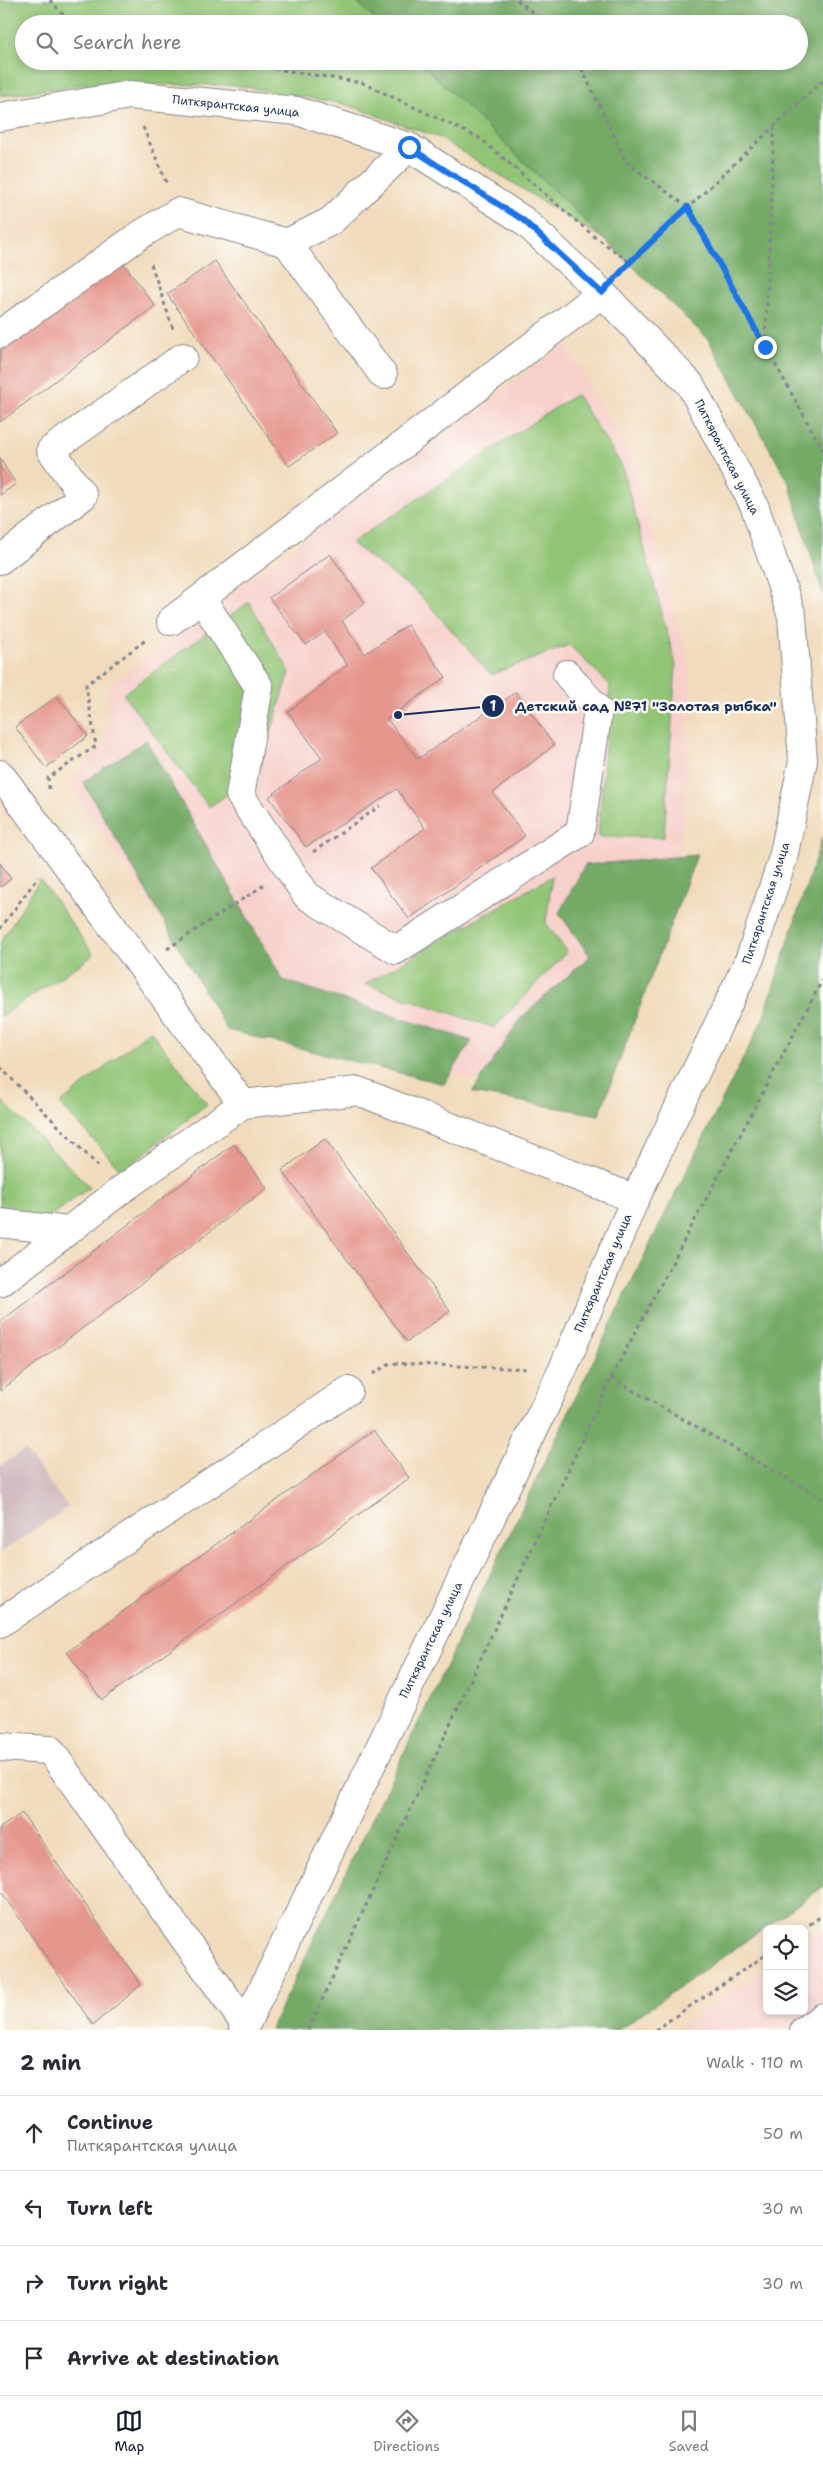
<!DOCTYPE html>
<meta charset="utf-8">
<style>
body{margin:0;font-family:"Shantell Sans",sans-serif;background:#f7f7f7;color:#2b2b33}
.controls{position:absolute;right:15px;bottom:15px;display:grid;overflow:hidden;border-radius:8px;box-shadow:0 2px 8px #0003}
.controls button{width:45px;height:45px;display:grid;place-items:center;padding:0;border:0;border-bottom:1px solid #e1e1e2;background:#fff;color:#2b2b33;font:25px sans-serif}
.stop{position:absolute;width:15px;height:15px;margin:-11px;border:4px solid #1a73e8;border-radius:50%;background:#fff}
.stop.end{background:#1a73e8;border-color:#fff;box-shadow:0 1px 5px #0008}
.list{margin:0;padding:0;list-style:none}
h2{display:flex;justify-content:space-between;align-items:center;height:65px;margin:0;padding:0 20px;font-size:21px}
h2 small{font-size:16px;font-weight:400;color:#7c7c81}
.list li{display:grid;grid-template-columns:32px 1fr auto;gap:15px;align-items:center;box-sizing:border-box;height:75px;padding:0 20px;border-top:1px solid #e1e1e2}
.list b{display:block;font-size:19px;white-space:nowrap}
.list p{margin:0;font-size:16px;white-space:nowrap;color:#7c7c81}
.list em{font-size:16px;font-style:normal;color:#7c7c81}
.icon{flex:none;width:28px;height:28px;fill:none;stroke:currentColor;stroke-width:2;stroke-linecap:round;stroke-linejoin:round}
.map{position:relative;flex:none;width:823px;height:2030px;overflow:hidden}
.search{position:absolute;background:#fff;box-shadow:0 2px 8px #0003;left:15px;right:15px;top:15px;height:55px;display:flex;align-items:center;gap:12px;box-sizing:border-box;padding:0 18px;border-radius:28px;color:#7c7c81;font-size:19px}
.sheet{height:365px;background:#fff}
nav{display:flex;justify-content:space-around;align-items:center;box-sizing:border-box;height:70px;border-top:1px solid #e1e1e2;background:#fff;font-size:14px;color:#7c7c81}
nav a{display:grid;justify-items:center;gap:2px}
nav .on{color:#111827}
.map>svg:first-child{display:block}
</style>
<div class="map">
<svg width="823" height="2030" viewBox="0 0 823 2030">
<rect width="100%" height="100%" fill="#fdfcf7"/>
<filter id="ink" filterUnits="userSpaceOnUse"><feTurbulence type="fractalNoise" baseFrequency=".02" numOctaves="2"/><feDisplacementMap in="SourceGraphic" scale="10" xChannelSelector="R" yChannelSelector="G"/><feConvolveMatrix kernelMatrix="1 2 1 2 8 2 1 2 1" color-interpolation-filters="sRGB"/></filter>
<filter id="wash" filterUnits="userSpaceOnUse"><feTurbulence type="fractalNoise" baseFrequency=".0096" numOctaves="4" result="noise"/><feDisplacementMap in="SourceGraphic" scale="20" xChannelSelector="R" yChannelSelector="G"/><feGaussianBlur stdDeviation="1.12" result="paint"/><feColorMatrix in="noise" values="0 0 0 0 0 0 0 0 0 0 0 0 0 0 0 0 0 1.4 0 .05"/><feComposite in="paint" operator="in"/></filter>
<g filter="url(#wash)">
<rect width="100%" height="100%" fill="#f1dbbc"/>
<!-- built -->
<path fill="#f7d0cb" d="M565,344l66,111 61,220 -13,206 -95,225 -354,-82 -162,-242 37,-38 4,-59z
M823,1928v102h-147l91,-63v44h37v-70z"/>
<!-- industrial -->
<path fill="#d2bec2" d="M25,1450l43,57 -68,46v-87z"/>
<!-- green -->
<path fill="#91c474" stroke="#567a69" d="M0,0h355l25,24h-356v37h395l186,179 -165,-102 -95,-34 -112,-19 -147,-1 -86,12z
M576,394l46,72 54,199 -12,172h-66l12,-152 -41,-40 -78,30 -71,-80 -69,-52z
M249,602l41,70 -32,101 -49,34 -86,-113z
M552,876l-6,47 21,29 -73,76 -129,-44z
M40,879l54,76 -94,62v-74z
M150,1030l57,74 -85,67 -62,-67z
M0,1099l90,88 -50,37 -40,-5z"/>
<!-- forest -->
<path fill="#74aa66" stroke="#486c62" d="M355,0h468v595l-34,-112 -81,-144 -289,-278h380v-37h-419z
M146,740l137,240 189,61 -28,43 -217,-54 -144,-248z
M823,835v1052l-205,143h-348l375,-776 118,-235z
M697,855l-98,260 -127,-22 49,-75 69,-62 -31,-43 26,-48z"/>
<g id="blocks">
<!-- building -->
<path fill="#e5968d" d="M121,260l34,46 -155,116v-71l97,-70z
M215,261l122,172 -48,33 -122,-172z
M0,459l16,25 -16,11z
M330,554l35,49 -23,18 23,33 42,-29 39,52 -59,42 31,40 98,-67 38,53 -61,48 32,43 -116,83 -38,-51 54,-40 -28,-39 -91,58 -37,-50 53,-39 -34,-46 59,-47 -22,-33 -19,13 -37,-47z
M57,696l31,40 -42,32 -31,-41z
M0,863l11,16 -11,8z
M325,1139l125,172 -43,31 -125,-172z
M234,1144l33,44 -267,203v-69z
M374,1430l35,48 -307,222 -35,-48z
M22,1813l119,172 -48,40 -93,-135v-62z"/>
</g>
</g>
<g filter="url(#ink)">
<use href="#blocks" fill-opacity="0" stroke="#86858d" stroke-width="1"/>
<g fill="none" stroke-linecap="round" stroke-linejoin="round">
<!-- minor casing -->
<g stroke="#86858d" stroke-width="30">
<path id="minor" d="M0,117l130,-22 167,16 112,36 114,73 79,73 88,91 64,121 38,111 11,145 -20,97 -33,100 -115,241 -73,172 -319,659
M287,243l44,-22 78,-74
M0,334l140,-99 38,-23 109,31 96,132
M0,560l83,-64 -32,-46 132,-93
M201,598l58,89 -19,108 67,101 89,54 184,-117 18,-123 -31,-36
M171,621l431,-328
M0,774l243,330
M0,1223l68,8 53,-41 122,-86 115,-13 277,108
M0,1283l68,-52
M0,1623l348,-232
M0,1747l50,3 195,274
M804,2030l19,-13"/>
</g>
<!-- path -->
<path stroke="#86858d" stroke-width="3" stroke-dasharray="4 4" stroke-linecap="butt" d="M50,0l21,24
M517,0l30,24
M103,61l6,8
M227,61l136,22 118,56 114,98 35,25
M578,61l49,102 61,44 135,243
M143,127l24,57
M151,264l22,65
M622,270l201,-190
M765,346l9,-218
M49,789l-1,-11 48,-32 -10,-61 61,-46
M313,852l67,-46
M0,929l38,-52
M167,949l97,-64
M0,1067l100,101
M373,1374l17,-11 138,6
M611,1378l212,121
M803,1929l20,-14
M308,2030l303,-652 212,-399
M655,2030l112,-76"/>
<!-- minor -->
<use href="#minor" stroke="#fff" stroke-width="28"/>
</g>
</g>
<g fill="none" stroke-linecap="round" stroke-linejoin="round" filter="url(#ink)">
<!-- route -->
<path stroke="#1a73e8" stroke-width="6" d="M409,147l114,73 79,73 28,-31 58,-55 77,140"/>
</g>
<g text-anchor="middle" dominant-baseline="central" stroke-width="5" stroke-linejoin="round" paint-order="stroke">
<!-- street labels -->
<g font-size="12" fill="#1b2f5e" stroke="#fdfcf7">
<text transform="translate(236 106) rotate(6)">Питкярантская улица</text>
<text transform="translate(727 457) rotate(63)">Питкярантская улица</text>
<text transform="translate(766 903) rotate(-72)">Питкярантская улица</text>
<text transform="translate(603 1273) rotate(-67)">Питкярантская улица</text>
<text transform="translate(431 1640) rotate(-64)">Питкярантская улица</text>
</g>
</g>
<!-- callouts -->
<path fill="none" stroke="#1b2f5e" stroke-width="2" d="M398 715L493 706"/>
<g fill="#1b2f5e" stroke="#fdfcf7" stroke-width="2">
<circle cx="398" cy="715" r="5"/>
<circle cx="493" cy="706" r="12"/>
</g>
<g font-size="15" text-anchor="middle" font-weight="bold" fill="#fff">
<text x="493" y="711">1</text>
</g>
<g font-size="14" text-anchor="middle" font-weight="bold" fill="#1b2f5e" stroke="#fdfcf7" stroke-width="5" stroke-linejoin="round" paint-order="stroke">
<text x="646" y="711">Детский сад №71 "Золотая рыбка"</text>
</g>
</svg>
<div class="controls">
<button><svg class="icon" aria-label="locate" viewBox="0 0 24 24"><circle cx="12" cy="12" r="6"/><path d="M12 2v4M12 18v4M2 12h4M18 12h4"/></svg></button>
<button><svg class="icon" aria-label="layers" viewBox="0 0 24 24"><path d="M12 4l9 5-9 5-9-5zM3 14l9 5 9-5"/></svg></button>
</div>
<div class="stop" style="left:409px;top:147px"></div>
<div class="stop end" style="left:765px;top:347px"></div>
<div class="search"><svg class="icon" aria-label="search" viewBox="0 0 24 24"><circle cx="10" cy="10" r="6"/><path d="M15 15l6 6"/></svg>Search here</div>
</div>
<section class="sheet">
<h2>2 min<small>Walk · 110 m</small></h2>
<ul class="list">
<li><svg class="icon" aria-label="ahead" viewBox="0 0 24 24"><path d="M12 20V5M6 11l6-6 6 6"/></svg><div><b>Continue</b><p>Питкярантская улица</p></div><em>50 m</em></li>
<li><svg class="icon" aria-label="left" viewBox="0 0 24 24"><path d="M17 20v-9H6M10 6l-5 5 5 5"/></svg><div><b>Turn left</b></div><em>30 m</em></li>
<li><svg class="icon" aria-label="right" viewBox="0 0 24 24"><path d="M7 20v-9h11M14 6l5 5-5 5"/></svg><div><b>Turn right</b></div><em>30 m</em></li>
<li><svg class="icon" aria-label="arrive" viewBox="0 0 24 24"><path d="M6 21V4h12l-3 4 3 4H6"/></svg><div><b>Arrive at destination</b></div></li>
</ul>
</section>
<nav>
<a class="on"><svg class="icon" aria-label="map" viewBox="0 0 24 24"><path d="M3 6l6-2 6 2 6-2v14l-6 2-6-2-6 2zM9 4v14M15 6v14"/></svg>Map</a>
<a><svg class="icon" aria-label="directions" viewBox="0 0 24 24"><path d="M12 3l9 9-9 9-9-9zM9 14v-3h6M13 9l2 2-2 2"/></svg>Directions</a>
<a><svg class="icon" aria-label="saved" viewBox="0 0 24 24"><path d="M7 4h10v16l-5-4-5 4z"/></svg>Saved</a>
</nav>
